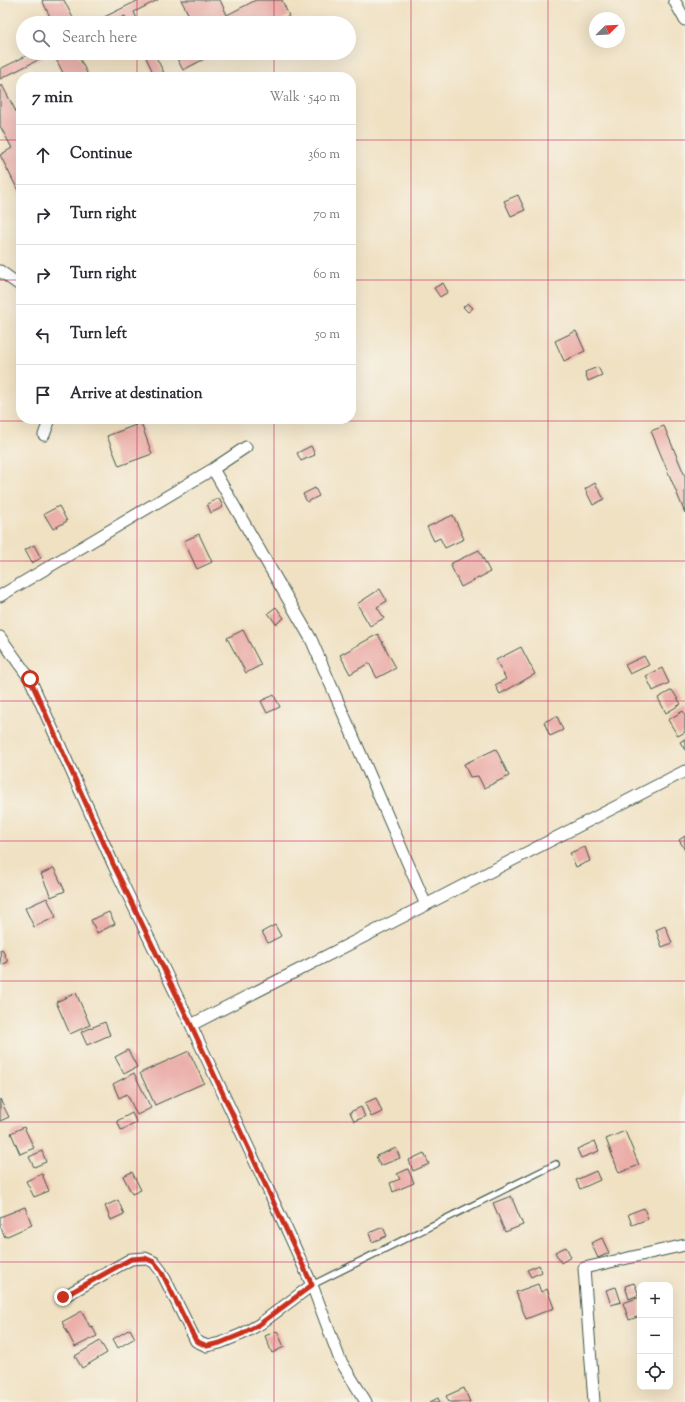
<!DOCTYPE html>
<meta charset="utf-8">
<style>
body{margin:0;font-family:"Sorts Mill Goudy",serif;background:#f2f2f3;color:#2b2b33}
.controls{position:absolute;right:12px;bottom:12px;display:grid;overflow:hidden;border-radius:8px;box-shadow:0 4px 16px #0002}
.controls button{width:36px;height:36px;display:grid;place-items:center;padding:0;border:0;border-bottom:1px solid #e1e1e2;background:#fff;color:#2b2b33;font:20px sans-serif}
.compass{position:absolute;left:589px;top:12px;width:36px;height:36px;border-radius:50%;background:#fff;box-shadow:0 4px 16px #0002;rotate:66deg}
.stop{position:absolute;width:12px;height:12px;margin:-9px;border:3px solid #c8321e;border-radius:50%;background:#fff}
.stop.end{background:#c8321e;border-color:#fff;box-shadow:0 1px 4px #0008}
.list{margin:0;padding:0;list-style:none}
h2{display:flex;justify-content:space-between;align-items:center;height:52px;margin:0;padding:0 16px;font-size:17px}
h2 small{font-size:13px;font-weight:400;color:#7c7c81}
.list li{display:grid;grid-template-columns:26px 1fr auto;gap:12px;align-items:center;box-sizing:border-box;height:60px;padding:0 16px;border-top:1px solid #e1e1e2}
.list b{display:block;font-size:15px;white-space:nowrap}
.list em{font-size:13px;font-style:normal;color:#7c7c81}
.icon{flex:none;width:22px;height:22px;fill:none;stroke:currentColor;stroke-width:2;stroke-linecap:round;stroke-linejoin:round}
.map{position:relative;flex:none;width:685px;height:1402px;overflow:hidden}
.search{position:absolute;background:#fff;box-shadow:0 4px 16px #0002;left:16px;top:16px;width:340px;height:44px;display:flex;align-items:center;gap:10px;box-sizing:border-box;padding:0 14px;border-radius:22px;color:#7c7c81;font-size:15px}
.panel{position:absolute;background:#fff;box-shadow:0 4px 16px #0002;left:16px;top:72px;width:340px;height:352px;border-radius:16px}
.map>svg:first-child{display:block}
</style>
<div class="map">
<svg width="685" height="1402" viewBox="0 0 685 1402">
<rect width="100%" height="100%" fill="#f7f3e8"/>
<filter id="ink" filterUnits="userSpaceOnUse"><feTurbulence type="fractalNoise" baseFrequency=".025" numOctaves="2"/><feDisplacementMap in="SourceGraphic" scale="8" xChannelSelector="R" yChannelSelector="G"/><feConvolveMatrix kernelMatrix="1 2 1 2 8 2 1 2 1" color-interpolation-filters="sRGB"/></filter>
<filter id="wash" filterUnits="userSpaceOnUse"><feTurbulence type="fractalNoise" baseFrequency=".012" numOctaves="4" result="noise"/><feDisplacementMap in="SourceGraphic" scale="16" xChannelSelector="R" yChannelSelector="G"/><feGaussianBlur stdDeviation="0.9" result="paint"/><feColorMatrix in="noise" values="0 0 0 0 0 0 0 0 0 0 0 0 0 0 0 0 0 1.4 0 .05"/><feComposite in="paint" operator="in"/></filter>
<g filter="url(#wash)">
<rect width="100%" height="100%" fill="#f0e1c3"/>
<g id="blocks">
<!-- building -->
<path fill="#ebada8" d="M42,0h22l11,22 -22,1z
M139,0h19l-24,12 5,11h-10l-4,-7 -13,7h-20z
M181,0h39l7,15 29,-15h26l7,16 -14,7h-82z
M32,53h20l-52,26v-10z
M63,53h14l12,24h-24l-10,-20z
M144,53h10l12,24h-11z
M174,53h42l-33,17z
M2,85l19,36v75l-21,-41 12,-7 -12,-22v-40z
M518,195l7,15 -14,6 -7,-15z
M443,283l5,9 -8,5 -6,-9z
M468,303l5,5 -5,4 -5,-5z
M576,331l9,20 -21,10 -9,-20z
M598,367l4,8 -14,6 -3,-9z
M141,423l11,31 -33,12 -12,-30z
M664,426l21,50v37l-34,-82z
M311,446l4,9 -14,6 -4,-8z
M595,483l9,16 -11,6 -8,-16z
M315,488l4,8 -12,6 -4,-8z
M219,498l4,9 -12,6 -4,-9z
M59,506l8,15 -14,8 -9,-15z
M453,515l11,24 -19,9 -5,-10 -6,3 -7,-14z
M199,534l13,28 -15,7 -13,-28z
M34,545l7,13 -9,5 -7,-13z
M479,550l11,22 -29,15 -11,-23z
M380,589l7,12 -10,6 7,11 -14,8 -13,-22z
M276,607l8,11 -8,6 -8,-11z
M243,630l18,35 -15,8 -19,-35z
M378,634l18,34 -19,10 -8,-15 -19,11 -10,-19z
M521,647l14,27 -35,20 -5,-9 11,-6 -10,-19z
M644,656l5,9 -19,9 -5,-9z
M662,668l7,15 -16,8 -7,-15z
M672,690l9,14 -15,9 -8,-15z
M274,695l6,12 -13,6 -6,-12z
M683,711l2,4v17l-7,4 -10,-16z
M557,716l6,14 -13,6 -6,-14z
M685,739v11l-5,-8z
M496,749l13,27 -25,12 -6,-12 -8,1 -6,-13z
M685,836v14l-6,-10z
M585,847l5,14 -14,6 -6,-14z
M54,868l11,23 -14,6 -10,-23z
M47,898l9,19 -22,10 -9,-19z
M109,912l6,12 -18,9 -6,-13z
M275,925l6,11 -13,7 -6,-11z
M665,926l7,17 -10,4 -6,-17z
M2,949l6,13 -7,3 -1,-15z
M76,993l14,32 -20,9 -14,-32z
M105,1022l5,13 -23,10 -6,-13z
M128,1050l9,17 -13,7 -9,-17z
M189,1051l15,32 -49,22 -15,-32z
M134,1073l17,35 -14,7 -10,-21 -8,4 -6,-14z
M376,1098l6,14 -11,5 -6,-14z
M0,1099l9,18 -9,4z
M361,1107l4,10 -11,4 -4,-9z
M132,1113l5,10 -16,7 -4,-9z
M24,1127l10,21 -14,6 -9,-21z
M625,1131l14,34 -20,8 -13,-34z
M595,1141l4,10 -18,7 -4,-9z
M396,1148l4,10 -20,8 -4,-10z
M42,1151l4,11 -12,5 -5,-10z
M424,1153l5,11 -16,7 -4,-11z
M408,1169l6,14 -21,9 -3,-9 10,-4 -3,-5z
M596,1171l4,9 -20,9 -4,-9z
M132,1172l9,18 -9,4 -9,-18z
M42,1174l7,17 -15,6 -8,-16z
M511,1196l12,29 -18,7 -12,-29z
M118,1200l6,14 -13,6 -6,-14z
M25,1207l7,18 -27,12 -5,-11v-9z
M644,1208l4,11 -16,6 -4,-11z
M383,1227l4,9 -15,6 -3,-9z
M602,1238l7,15 -11,5 -7,-15z
M566,1247l5,10 -10,6 -6,-11z
M539,1265l3,7 -11,5 -4,-7z
M634,1283l5,12 -10,4 -4,-13z
M538,1284l3,8 6,-3 7,19 -28,11 -10,-27z
M616,1287l5,15 -10,3 -5,-15z
M640,1297v19l-11,4 -6,-17z
M82,1311l8,16 2,-1 5,10 -22,11 -13,-25z
M130,1329l5,9 -17,10 -5,-9z
M277,1331l7,16 -12,6 -7,-17z
M100,1341l7,12 -25,15 -7,-12z
M464,1388l6,14h-21l-3,-6z
M438,1398l2,4h-10z"/>
</g>
</g>
<g filter="url(#ink)">
<use href="#blocks" fill-opacity="0" stroke="#3e5649" stroke-width="1"/>
<g fill="none" stroke-linecap="round" stroke-linejoin="round">
<!-- lane casing -->
<g stroke="#3e5649" stroke-width="8">
<path id="lane" d="M312,1285l244,-121"/>
</g>
<!-- street casing -->
<g stroke="#3e5649" stroke-width="13">
<path id="street" d="M674,0l11,20
M0,271l21,15
M44,435l6,-16
M213,469l98,170 115,266
M0,596l213,-127 33,-22
M0,637l30,42 84,187 77,159 96,205 25,55 28,75 26,42
M191,1025l188,-96 306,-158
M63,1297l68,-38 14,-1 9,4 7,9 35,70 11,5 13,-3 22,-9 18,-10 52,-39
M594,1402l-10,-134 101,-23"/>
</g>
<!-- lane -->
<use href="#lane" stroke="#fff" stroke-width="5.5"/>
<!-- street -->
<use href="#street" stroke="#fff" stroke-width="11"/>
</g>
</g>
<g fill="none" stroke-linecap="round" stroke-linejoin="round" filter="url(#ink)">
<!-- route -->
<path stroke="#c8321e" stroke-width="5" d="M30,679l84,187 77,159 121,260 -52,39 -18,10 -22,9 -13,3 -11,-5 -35,-70 -7,-9 -9,-4 -14,1 -68,38"/>
</g>
<!-- grid -->
<path fill="none" stroke="#c2185b" stroke-width="1" stroke-opacity="0.55" d="M137,0v23M274,0v23M411,0v1402M548,0v1402M137,53v24M274,53v24M0,140h21M351,140h334M0,280h21M351,280h334M137,419v983M274,419v983M0,421h685M0,561h685M0,701h685M0,841h685M0,981h685M0,1122h685M0,1262h685"/>
</svg>
<div class="controls">
<button>+</button>
<button>−</button>
<button><svg class="icon" aria-label="locate" viewBox="0 0 24 24"><circle cx="12" cy="12" r="6"/><path d="M12 2v4M12 18v4M2 12h4M18 12h4"/></svg></button>
</div>
<svg class="compass" viewBox="-18 -18 36 36"><path d="M0-13l5 13h-10z" fill="#e53935"/><path d="M0 13l5-13h-10z" fill="#7c7c81"/></svg>
<div class="stop" style="left:30px;top:679px"></div>
<div class="stop end" style="left:63px;top:1297px"></div>
<div class="search"><svg class="icon" aria-label="search" viewBox="0 0 24 24"><circle cx="10" cy="10" r="6"/><path d="M15 15l6 6"/></svg>Search here</div>
<section class="panel">
<h2>7 min<small>Walk · 540 m</small></h2>
<ul class="list">
<li><svg class="icon" aria-label="ahead" viewBox="0 0 24 24"><path d="M12 20V5M6 11l6-6 6 6"/></svg><div><b>Continue</b></div><em>360 m</em></li>
<li><svg class="icon" aria-label="right" viewBox="0 0 24 24"><path d="M7 20v-9h11M14 6l5 5-5 5"/></svg><div><b>Turn right</b></div><em>70 m</em></li>
<li><svg class="icon" aria-label="right" viewBox="0 0 24 24"><path d="M7 20v-9h11M14 6l5 5-5 5"/></svg><div><b>Turn right</b></div><em>60 m</em></li>
<li><svg class="icon" aria-label="left" viewBox="0 0 24 24"><path d="M17 20v-9H6M10 6l-5 5 5 5"/></svg><div><b>Turn left</b></div><em>50 m</em></li>
<li><svg class="icon" aria-label="arrive" viewBox="0 0 24 24"><path d="M6 21V4h12l-3 4 3 4H6"/></svg><div><b>Arrive at destination</b></div></li>
</ul>
</section>
</div>
